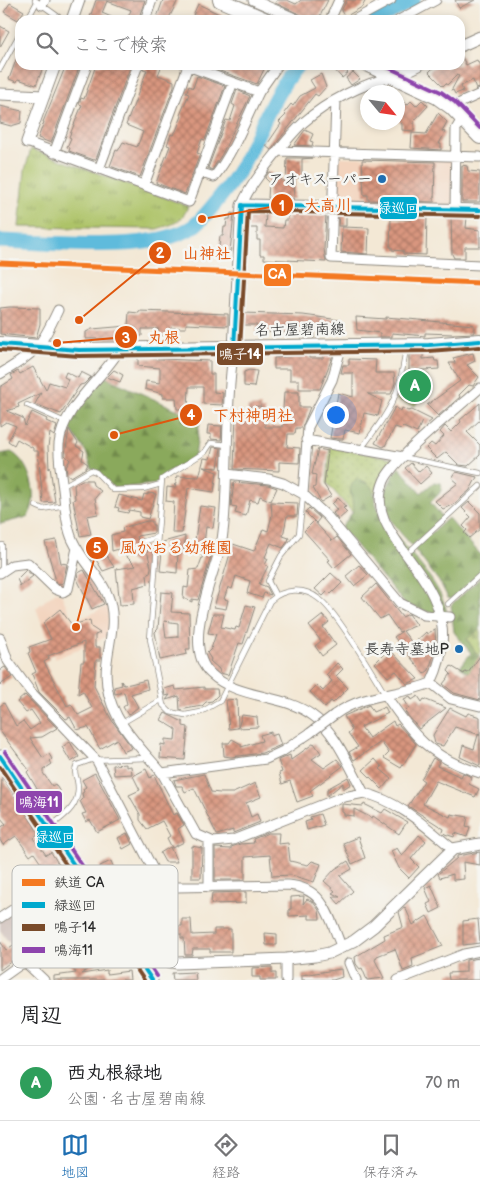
<!DOCTYPE html>
<html lang="ja">
<meta charset="utf-8">
<style>
body{margin:0;font-family:"Balsamiq Sans","Klee One",sans-serif;background:#f6f6f6;color:#202124}
.compass{position:absolute;left:360px;top:85px;width:45px;height:45px;border-radius:50%;background:#fff;box-shadow:0 2px 8px #0003;rotate:119deg}
.you{position:absolute;left:335px;top:414px;width:18px;height:18px;margin:-12px;border:4px solid #fff;border-radius:50%;background:#1a73e8;box-shadow:0 0 0 8px #1a73e833}
.badge{display:grid;place-items:center;width:32px;height:32px;border-radius:50%;background:#1f6fb2;color:#fff;font-size:16px;font-weight:700}
.pin{position:absolute;translate:-50% -50%;border:2px solid #fff;box-shadow:0 1px 5px #0006}
.list{margin:0;padding:0;list-style:none}
h2{display:flex;justify-content:space-between;align-items:center;height:65px;margin:0;padding:0 20px;font-size:21px}
h2 small{font-size:16px;font-weight:400;color:#757577}
.list li{display:grid;grid-template-columns:32px 1fr auto;gap:15px;align-items:center;box-sizing:border-box;height:75px;padding:0 20px;border-top:1px solid #e0e0e0}
.list b{display:block;font-size:19px;white-space:nowrap}
.list p{margin:0;font-size:16px;white-space:nowrap;color:#757577}
.list em{font-size:16px;font-style:normal;color:#757577}
.icon{flex:none;width:28px;height:28px;fill:none;stroke:currentColor;stroke-width:2;stroke-linecap:round;stroke-linejoin:round}
.map{position:relative;flex:none;width:480px;height:980px;overflow:hidden}
.search{position:absolute;background:#fff;box-shadow:0 2px 8px #0003;left:15px;right:15px;top:15px;height:55px;display:flex;align-items:center;gap:12px;box-sizing:border-box;padding:0 18px;border-radius:15px;color:#757577;font-size:19px}
.sheet{height:140px;background:#fff}
nav{display:flex;justify-content:space-around;align-items:center;box-sizing:border-box;height:70px;border-top:1px solid #e0e0e0;background:#fff;font-size:14px;color:#757577}
nav a{display:grid;justify-items:center;gap:2px}
nav .on{color:#1f6fb2}
.map>svg:first-child{display:block}
</style>
<div class="map">
<svg width="480" height="980" viewBox="0 0 480 980">
<defs>
<pattern id="grass-dots" width="8" height="8" patternUnits="userSpaceOnUse" patternTransform="scale(1.25)"><rect width="8" height="8" fill="#adc368"/><path d="M2 2h.1M6 6h.1" fill="none" stroke="#8d9f56" stroke-width="1.8" stroke-linecap="round"/></pattern>
<pattern id="forest-firs" width="22" height="20" patternUnits="userSpaceOnUse" patternTransform="scale(1.25)"><rect width="22" height="20" fill="#8aa95c"/><path d="M5 1l3.5 6h-7zM16 11l3.5 6h-7z" fill="#718a4c"/></pattern>
<pattern id="cemetery-stones" width="16" height="16" patternUnits="userSpaceOnUse" patternTransform="scale(1.25)"><rect width="16" height="16" fill="#adc368"/><path d="M2 7V4a2 2 0 0 1 4 0v3zM10 15v-3a2 2 0 0 1 4 0v3z" fill="#8d9f56"/></pattern>
<pattern id="park-tufts" width="24" height="20" patternUnits="userSpaceOnUse" patternTransform="scale(1.25)"><rect width="24" height="20" fill="#adc368"/><path d="M3 7l-1-3M5 7V3M7 7l1-3M15 17l-1-3M17 17v-4M19 17l1-3" fill="none" stroke="#8d9f56"/></pattern>
<pattern id="building-cross-hatch" width="8" height="8" patternUnits="userSpaceOnUse" patternTransform="scale(1.25)"><rect width="8" height="8" fill="#d9967f"/><path d="M0 0l8 8M0 8l8-8" fill="none" stroke="#b07b68"/></pattern>
</defs>
<rect width="100%" height="100%" fill="#f6f6f2"/>
<filter id="ink" filterUnits="userSpaceOnUse"><feTurbulence type="fractalNoise" baseFrequency=".02" numOctaves="2"/><feDisplacementMap in="SourceGraphic" scale="10" xChannelSelector="R" yChannelSelector="G"/><feConvolveMatrix kernelMatrix="1 2 1 2 8 2 1 2 1" color-interpolation-filters="sRGB"/></filter>
<filter id="wash" filterUnits="userSpaceOnUse"><feTurbulence type="fractalNoise" baseFrequency=".0096" numOctaves="4" result="noise"/><feDisplacementMap in="SourceGraphic" scale="20" xChannelSelector="R" yChannelSelector="G"/><feGaussianBlur stdDeviation="1.12" result="paint"/><feColorMatrix in="noise" values="0 0 0 0 0 0 0 0 0 0 0 0 0 0 0 0 0 1.4 0 .05"/><feComposite in="paint" operator="in"/></filter>
<g filter="url(#wash)">
<rect width="100%" height="100%" fill="#f3e8d5"/>
<!-- built -->
<path fill="#f3d4be" d="M340,157l112,2 2,43 -4,3 -110,-2 -4,-3 1,-40z
M56,592l5,2 13,28 35,-17 -1,31 -53,23 -19,-51z
M53,849l11,19 -33,21 -11,-17z"/>
<!-- industrial -->
<path fill="#cfc0ba" d="M26,904l24,39 -29,17 -21,-30v-9z"/>
<!-- grass -->
<path fill="url(#grass-dots)" stroke="#6c774a" d="M330,447l62,11 2,4 -15,20 -3,15 -1,-6 -22,11 1,8 -2,2 -25,-29z"/>
<!-- forest -->
<path fill="url(#forest-firs)" stroke="#5a6a44" d="M105,377l95,43 -5,37 -28,15 -11,12 -42,4 -15,-16 -7,-3 -6,-17 -18,-27 6,-11z
M11,452c19,9 30,49 16,65l-27,7v-70z
M399,467l22,26 13,-11 7,1c3,9 -5,14 -11,19l13,16 -31,28c-26,-30 -40,-42 -13,-79z
M356,479c20,4 16,13 21,27 2,7 9,14 13,20 18,28 48,52 57,86l-4,3 -9,-1 -29,-10 -64,-76 13,-18c-1,-14 -9,-18 2,-31z
M448,518l32,36v19l-28,26 -4,-1 -7,-14 -27,-35z
M480,578v51l-13,11 13,19 -4,19 -16,-11 11,-14 -17,-21 -3,-27z"/>
<!-- cemetery -->
<path fill="url(#cemetery-stones)" stroke="#6c774a" d="M480,629v30l-13,-20z"/>
<!-- park -->
<path fill="url(#park-tufts)" stroke="#6c774a" d="M31,149l157,57c-7,18 -13,17 -31,23l-138,-2 6,-57z
M427,376l2,17 -11,7 -3,6 -18,-6 7,-22z"/>
<g fill="none" stroke-linecap="round" stroke-linejoin="round">
<!-- river -->
<path stroke="#5ebbdc" stroke-width="15" d="M376,20l37,-20
M0,241c51,1 148,13 191,-13 13,-8 42,-47 50,-61 19,-34 31,-73 57,-102"/>
</g>
<g id="blocks">
<!-- building -->
<path fill="url(#building-cross-hatch)" fill-rule="evenodd" d="M96,0h49l-7,20h-11l4,-10 -24,-9 -5,12 16,7h-29z
M163,0h15l-10,20h-12z
M277,0h10l9,4 5,-4h27l-8,16h-9l-1,3 -35,-16z
M347,0h19l-4,7 -17,10 -4,-6z
M455,0h20l-16,8z
M10,3l14,8 -6,9 -14,-8z
M198,4l34,16h-29l-10,-5z
M0,26l9,5 -9,16z
M19,52l1,13h24l-8,20 -18,-6 -1,3 -8,-3z
M460,53l6,12 11,-5 3,6v22l-4,1 -3,-9 -12,6 2,5 -8,3 -2,-4 -2,1 8,-15 -2,-1 -10,10 -1,-2 -3,3 -14,-14 7,-7h9l2,3 5,-3h8z
M66,65h14l-29,78 -13,-5 6,-16h-1z
M96,65h35l-35,94 -2,1 -25,-9 1,-3 -3,-1 4,-9 -2,-1 13,-32 -3,-1 2,-6 3,1z
M144,65h18l-4,10 16,6v5l-34,91 -30,-11 6,-16 2,1 5,-9 14,5 6,-15 -17,-7 21,-55 -4,-1z
M203,65h43l8,3 1,-3h11l-9,19z
M330,65l11,1 7,7 -6,5z
M353,72l7,7 -9,6 -5,-7z
M321,74l5,13 -8,9 -3,-2 -44,56 -5,-4 15,-22 -2,-2 7,-7 -2,-2 7,-9 2,2 7,-10 15,-8 -5,-8z
M197,76l28,10 -20,54 -3,-1 -5,14 3,1 -15,40 -29,-11 14,-37 -3,-1 4,-11 2,1 3,-4 6,-15 -2,-1 9,-21 -3,-1 3,-7 4,2z
M237,90l13,6 -28,58 -10,16 -4,-2 18,-48 4,1 5,-15 -3,-2z
M398,96l9,9 4,-4 5,5 6,-6 6,6 -14,15v10l-12,-1v-6l-4,-4z
M0,106l22,5 -1,12 -10,3 -11,-3z
M438,113l9,9 -5,9 3,1 -6,12h2v6l-30,-2 1,-15 14,1z
M305,130l8,4 -3,7 3,1 -1,4 -18,-1z
M287,158h25l-10,1v19h-7l-1,21 -26,-1 1,-16 -4,-4 4,-6 17,11z
M362,160l73,2 -1,40 -66,-2v-5h-4z
M462,165l5,1 1,5 12,1v30h-18z
M231,213l3,1 -4,38h-3v5h-9l2,-21h3l1,-9h2l1,-8h3z
M254,213h12l-1,14 18,1 1,-8h4v-6h38l-2,35 2,13 -62,-3v-4h-4v-15h-3v-12h-9l1,-13h5z
M339,215h7v11h-8z
M411,216h16l-1,39 -23,-1v-3l-11,-1v-3h-2l1,-28 20,1z
M451,217h16l-1,11 14,2v17h-15v11h-11l-2,-4z
M342,227l27,1 -1,26 -27,-2z
M10,307l30,1v16l-4,14 -36,-4v-26z
M139,311l89,3v12l-42,-2v4h-15v7h-13v-6h-16v7h-4v3h-52v-7l6,-3 36,-3 1,-14 10,1z
M243,313l60,2 37,5 -1,12 -24,-1 -1,7h-8v-5l-50,-1 1,-7h-14z
M356,317l30,2v-2l88,8v8l-22,1 -27,-1v3l-33,-3v4h-12v-4l-23,-3z
M473,353l2,8 -8,4 12,12 -6,9 -4,-1 -10,10 1,2 -22,19 -11,-11 33,-24 -11,-18h6l-2,-5z
M423,354v5l11,-1 1,3h3l1,8 -30,2v-16z
M309,355v3h14v-3h10l-13,34h-21v-9h-9v-11h-16v-11z
M138,358l72,3v13h4v18l9,1 -1,12 -19,-1v-17h-14l-1,22h-11l-1,-11h-13v-4l-18,-5 1,-8 14,2v-15l-22,-2z
M349,359l27,1 -1,13h19l1,10 -4,11h-23l14,7 -4,15 -14,-3 -4,20 -15,-3 -2,9h-4l-9,-1 8,-45 15,4v-24h-12l2,-8h6z
M33,367l13,23 3,-8 16,5 3,-8 -4,-2 2,-5 12,6 3,-6 10,5 -7,7 -4,1 -19,29 -26,-10 6,-11 -23,11 1,3 -12,4 16,7 2,8 7,-14 15,7 -1,2 11,5 -3,10 -4,-3 -2,14 1,22 1,-2 5,35 -12,1 -5,-52h-5v-3l-16,-9 -3,6 -6,-4 8,-15 -10,-4 -6,4v-39l13,-8 -2,-4 7,-4 2,3z
M114,370l9,5 -3,7 -13,-5z
M249,370l8,1 -3,16 -10,-1v-14z
M284,392h15v15h11l-8,21h-6l-1,6h-7l-1,13 13,1 -1,15 -20,-1v9l-45,-2 2,-55h11l1,-7 13,-1 -1,4h5v17h17z
M480,403v17l-13,12 13,13v10l-12,11 -9,-1 -13,-13 -9,7 -11,-11 5,-5 4,3 9,-10 -4,-4 5,-6 6,6 10,-10 -1,-2z
M395,407l6,4 1,-3 6,3 4,-1 20,10 -6,5 -4,-4 -5,12 -14,-6 -2,2 -6,-2 -10,19 -2,1 -8,-4z
M208,425l14,1 -1,14 -10,-1v-5h-4z
M69,429l9,14 -2,3 8,5 -2,9 6,4 -2,4 -15,9 -4,-3 -1,-7 4,-7 -5,-5z
M213,447l8,1 -3,20 -15,-1 14,5 -3,20 -26,-4 -6,45h-10l2,-31 -8,-1 1,-14 8,1 2,-12 22,1 5,-19 6,1z
M318,449l10,2 -4,34 7,11 -10,6 -8,-14 2,-1 1,-12 -4,-1z
M411,463l8,9 7,-6 6,7 -12,11 -15,-16z
M456,472l21,5 -7,13 -16,14 -11,5 -8,-8 23,-18 -6,-5z
M82,480h10l1,5 8,6 -6,7 3,16 -11,2 4,18 -11,2 -7,-36 2,-1 -1,-14z
M234,482l34,3 9,3 -6,13 -11,-5 -2,6 -8,-2 -4,16 -11,-3 2,-6 -6,-1z
M148,493l8,1 -8,25 -8,-2v-5l-11,-2 -1,3 -10,-2 1,-3 -4,-1 4,-12 23,6 2,-7 4,1z
M338,498l8,9 -3,1 4,4 -9,8 -5,-7 4,-3 -5,-6z
M271,502l27,1 -1,13h-10l-4,20 6,2 -1,3 -5,7 -12,-5 -6,14 3,2 -3,6 3,1 -9,18 8,3 4,8 -7,-2 -2,5 -15,-5 3,-12 -14,-5 -4,13 -4,-2 -4,12 4,1 -2,9 -12,-2 19,-63 21,7 9,-22 5,2 4,-16z
M469,502l11,11v16l-11,9 -5,-5 3,-3 -4,-4 8,-9 -9,-9z
M200,506l16,2 -3,20 -7,-1 -2,17 10,2 -16,54 -6,-1v3l-9,-4 1,-11 4,1 2,-18 8,-1 5,-14 -10,-2z
M309,508l11,10 -4,5 -11,-11z
M147,521h5v4h2v8l-17,3 3,12 6,-2 5,21 -1,6 -3,1 1,10 -15,4 1,16 -14,1 -4,-36 20,-3 -17,-17 -7,2 -1,-16 12,-3 -1,-4z
M314,521l18,20 5,-4 14,17 -17,14 -6,-7 2,-1 -26,-29z
M185,536l-1,15 -6,-1 -1,23 -17,-2 3,-29z
M56,540l5,23 6,1 -4,19 -4,1 -3,-3 -11,-39z
M106,555l8,12 -11,4 -8,-13z
M359,565l9,10 -14,11 -8,-10z
M26,570l7,6 -13,10 -3,-7z
M84,570l20,34 -12,5 -15,-30 1,-6z
M331,573l11,10 -11,11 -3,-3 -5,5 -8,-7z
M376,584l26,33 7,-3 8,11 -14,6 10,13 13,-12 1,2 8,-5 1,18 -7,23 -5,4 -30,-37 8,-6 -3,1 -12,-17 -7,4 -18,-22z
M161,592l12,1 -2,19 18,1 1,36h-4l1,5 -27,6 -5,-28 3,-3zM164,621l14,2v14l-12,1z
M246,605l9,2 -12,37 -4,-1 -11,32 -8,-2 -1,-4 -9,-8 1,-2 -4,-6 4,-4 5,-15 -8,-1 5,-19h11l-3,13 14,3 1,-3 3,1z
M60,609l12,16 18,-5 1,7 9,6 -5,2v12h5v13h-4l-2,26 17,33 21,29 -9,4 -6,-13 -17,10 -12,-22 -11,3 -7,-13 -4,2 -27,-27 -7,-18 4,-2 -8,-19 2,-1 -1,-5 22,-8 -8,-16zM84,642v20h-3l-3,32 5,-3 9,17 -14,7 -7,-11 -4,2 -23,-44 5,-3 -1,-3z
M323,615l6,7 -6,5 13,18 -14,11 -7,-10 6,-5 -12,-15z
M389,649l29,30 -11,5 -11,-13 -8,6 -13,-14z
M480,656v44l-26,-7 -11,-9 8,-10 -3,-3 3,-5 13,8 1,-2 3,1z
M337,663l6,6 -7,7 12,12 -15,15 -2,-2 -6,7 -15,-16 7,-7 6,6 9,-10 -6,-6z
M5,667l7,10 -12,8v-15z
M146,680l2,9 -17,5 7,13 -10,8 -5,-8 4,-3 -3,-12 -9,2 -1,-7 8,-2 -1,-4 3,4 6,-1z
M175,686l1,4 28,-3v2h13l1,6 -6,6 -6,1 -4,4 -22,4 -1,-14 -13,4 4,-5 -5,1 -1,-7z
M25,695l32,33 -15,9 -12,1 13,20 6,-4 3,5 -2,2 2,3 -9,6v3l9,13 3,-2 5,8 -4,2 1,3 -11,7 -19,-32 2,-2 -29,-39v-25l4,-3 12,23 7,-5 7,9 10,-7 -9,-13 -5,3 -9,-11z
M410,696l2,4 6,-4 4,6 2,-3 22,9 -27,21 -14,-17 4,-4 -5,-9z
M237,699l1,29 -9,1 -3,-29z
M369,705l4,7 12,-5 3,6 -27,14 8,11 24,-17 2,5 3,-2 18,20 -15,24 -17,-10 5,-5 -8,-11 -27,18 -5,-8 9,-5 -10,-14 4,-3 -8,-14z
M450,708l16,8 2,-3 12,4v18l-25,-8 -12,19 -8,-2 -2,-9z
M165,713l18,9v4l5,1 -3,33 -25,-2 1,-14 4,1v-6l10,1 1,-11 -15,-9z
M242,715l15,2 1,10 -20,1z
M271,732v4l6,-2 4,11 -19,8 -31,4 -7,-1 -1,-13h6l3,-4 9,5v3l21,-6 -2,-6z
M478,735h2v31l-20,-9 3,-12 11,4z
M70,742l9,15 -8,5 -9,-15z
M314,743l7,10 -9,6 12,9 13,-9 6,7 -33,25 3,5 -16,6 -7,-21 -8,3 -3,-11 3,-1 -4,-12 12,-5 1,5z
M433,758l6,4 -2,4 24,11 2,-4 9,4 -3,7 10,5 -4,8 -39,-16 -13,23 27,13 1,-3 17,3 -2,9 4,1 -3,10 -12,-4 -1,4 -9,-3 -2,-2 1,-3 -36,-23 16,-25 -3,-2z
M375,759l7,8 -2,2 11,9 -9,11 -19,-19z
M126,764v3l5,-1 1,8 -18,1 -1,-10z
M146,769l4,9 4,-3 19,40 4,-2 7,12 -6,4 6,13 -12,6 -5,-10 3,-2 -8,-15 -15,8 -7,-9v-6l-11,-19 11,-5 -7,-14z
M95,773l25,47 -23,12 -7,-12 -4,2 -4,-8 4,-1 -6,-12 3,-3 -1,-5 2,-1 -1,-3 3,-2 -4,-7z
M204,774l7,18 9,1h13l22,-10 6,14 -15,6 5,14 6,-3 3,8 -27,11v-3l-16,5 -23,-47 -9,4 -3,-6h-6l-2,-6z
M2,777l31,47 6,10 -5,4 12,17 5,-3 8,13v3l-25,16 -6,-9 14,-10 -8,-12 -4,3 -14,-20 -13,9 -3,-5v-12l6,-4 -6,-7z
M348,777l3,7 -8,5v-6l-16,13v-7z
M342,804l21,2 1,-2 18,9 3,-4 22,13 -8,12 -26,-18 -1,2 -18,-9v7l-10,-1v-2l-2,-1z
M320,814l4,11 -17,5 -2,-8 6,-2 -1,-3z
M127,833l5,11 -9,5 -5,-11z
M268,833h11l-1,11 10,-1 2,18 18,4 4,-4 9,3 -7,18 -23,-7 -19,1 -2,-21 -25,2v23h-30v-32l16,1v-2l9,-3 14,-1 -1,-4z
M419,835l7,6 -15,18 8,8 -10,11 -10,-10 -8,-17 6,-3 5,8z
M358,837l7,21 -13,6 -9,-21z
M192,846l10,2 -1,30h-9z
M170,847l7,15h-12l-5,-9z
M480,852v13l-17,-3 1,17 -11,1v-6l-13,4 -2,-4 19,-16v-2z
M111,861l6,15 -11,6 1,1 -5,4 -2,-3 -3,2 -2,-4 9,-6 -4,-10z
M348,861l4,8 -12,7 13,15 -14,13 -6,-7h7l-8,-4 3,-2 -11,-10 11,-12z
M431,885l10,23 -10,5 -4,-9 4,-2 -6,-14z
M246,892v11l-35,1 1,-11z
M60,895l10,14 -14,10 7,12 -15,10 1,2 -18,11 -1,-1 -7,4 -2,-3 -21,16v-29l6,9 16,-11 -3,-4 23,-14 -8,-11 -3,2 -4,-4 14,-10 5,7z
M304,896l-1,8 4,-5 6,3 6,8 1,9h-11v-4l-20,1v-7h2v-12z
M405,907l8,18 14,-9 16,30 -31,12 1,9 -10,4 -8,-22 -18,7 -2,4 9,18 -17,2 -5,-12 -2,1 -4,-5 -1,-7 30,-18 -1,-4 19,-8 -4,-15z
M182,919h9l1,16 22,-1v-5h17v23h-21v-3h-17l-1,6h-7l-1,-17h-3v-4h-11v-8h12z
M478,919l2,24 -17,2v-24z
M265,933l12,1v11h-11z
M72,945l10,13 16,-11 7,10 -24,17 26,-4v4l22,-3 1,9h-76v-4l22,-3 -14,-21z
M480,958v22h-31l-1,-7 18,-1v-12z
M272,967v6h4v7h-16v-3h-8v-9z
M341,969l1,8 -9,3h-31v-5z
M195,972l1,8h-23l-1,-7z"/>
</g>
</g>
<g filter="url(#ink)">
<use href="#blocks" fill-opacity="0" stroke="#8f8a80" stroke-width="1"/>
<g fill="none" stroke-linecap="round" stroke-linejoin="round">
<!-- service casing -->
<g stroke="#8f8a80" stroke-width="6">
<path id="service" d="M35,0l28,20
M27,20l10,-18
M0,69l20,-36
M27,405l38,17
M227,445l-16,-2 -6,9 -43,27 -12,160 13,66 7,7 15,3 16,-3 19,-11 50,-100c14,-13 34,-14 49,-2 17,11 54,75 66,95
M361,449c30,-41 39,-51 45,-103
M403,457l77,16
M63,486l28,-16 5,2 17,18 30,-1 18,-5
M36,506l7,3 22,-4
M141,542l16,-5
M411,550l69,-64
M2,571v-26
M276,596l-8,-15 13,-25 18,-22 4,-38
M448,604l32,-29
M122,723l39,-23
M49,827c18,-12 33,-24 28,-47 -2,-6 -3,-10 0,-15l14,-5 57,-2"/>
</g>
<!-- minor casing -->
<g stroke="#8f8a80" stroke-width="11">
<path id="minor" d="M253,0l46,20
M42,5l3,-5
M145,20l7,-20
M330,20l9,-20
M354,20l37,-20
M399,20l37,-20
M185,65l74,27 19,-27
M336,100l-5,158 149,7
M451,107l29,-13
M27,142l162,60 44,-120
M278,151l202,6
M54,153l33,-88
M99,169l39,-104
M199,172l15,5c20,-25 31,-56 45,-85
M144,185l44,-119
M242,205c5,-15 15,-26 24,-39 12,-15 24,-31 38,-44 23,-20 59,-39 89,-45
M455,210l1,-81 6,-10
M234,348c-7,45 -6,94 -8,140 -1,19 -1,38 -5,57 -8,33 -40,102 -10,129 27,25 72,20 101,41 23,15 39,55 52,78 35,8 62,34 89,56
M120,349c-18,31 -57,57 -61,95 -1,15 2,30 4,45 2,16 3,38 10,52 11,24 33,39 38,65 4,19 -2,37 -4,56 -7,48 27,78 55,111l104,-14 17,-8 27,-18
M0,374c37,-22 40,-26 58,-64
M306,440l97,17
M227,474l42,5 14,4 20,11 25,23 72,86 24,12 26,2
M303,494l5,-67 24,-47 10,-35
M0,573l12,-8 16,-2 27,26 8,3 5,-3 9,-41
M0,638l8,23 22,30 67,70 58,112 11,10 11,4 110,-2c38,2 42,33 55,63
M431,683c49,-101 -74,-139 -47,-202 9,-22 75,-74 96,-93
M385,694c27,41 46,64 95,79
M334,715c32,-23 63,-18 97,-32l20,16 29,7
M162,773l34,61 18,8 19,-2 106,-42 25,-5
M209,841v46
M0,918l76,-50
M286,959v21
M349,963l7,17
M0,979l21,-15 5,-1 18,17
M398,980l66,-26 16,-3"/>
</g>
<!-- tertiary casing -->
<g stroke="#8f8a80" stroke-width="13">
<path id="tertiary" d="M72,20l7,-20
M460,46l20,-9
M394,77l25,-12
M0,94l44,2
M27,142l28,-77
M234,348l8,-143 238,5
M0,756l152,224
M136,955l41,8 109,-4 29,-3 14,-3 25,-12 20,-15 79,-77 27,-5"/>
</g>
<!-- primary casing -->
<g stroke="#8f8a80" stroke-width="16">
<path id="primary" d="M220,0l46,20
M368,65l69,32 14,10 29,30
M0,344l79,6 350,-5 51,-4"/>
</g>
<!-- service -->
<use href="#service" stroke="#fff" stroke-width="4.5"/>
<!-- minor -->
<use href="#minor" stroke="#fff" stroke-width="9"/>
<!-- tertiary -->
<use href="#tertiary" stroke="#fff" stroke-width="11"/>
<!-- primary -->
<use href="#primary" stroke="#fff" stroke-width="14"/>
<!-- minor-bridge casing -->
<g stroke="#8f8a80" stroke-width="11" stroke-linecap="butt">
<path id="minor-bridge" d="M310,733l24,-18"/>
</g>
<!-- minor-bridge -->
<use href="#minor-bridge" stroke="#fff" stroke-width="9"/>
<!-- bus-1 casing -->
<g stroke="#f6f6f2" stroke-width="8">
<path id="bus-1" d="M242,205l238,5
M0,344l79,6 350,-5 51,-4
M234,348l8,-143
M0,756l152,224"/>
</g>
<!-- bus-2 casing -->
<g stroke="#f6f6f2" stroke-width="8">
<path id="bus-2" d="M240,348l8,-137 232,5
M0,350l79,6 350,-5 51,-4
M0,767l144,213"/>
</g>
<!-- bus-3 casing -->
<g stroke="#f6f6f2" stroke-width="8">
<path id="bus-3" d="M383,65l58,27 14,10 25,26
M5,752l152,224"/>
</g>
<!-- bus-1 -->
<use href="#bus-1" stroke="#00a9ce" stroke-width="4"/>
<!-- bus-2 -->
<use href="#bus-2" stroke="#7a4b2a" stroke-width="4"/>
<!-- bus-3 -->
<use href="#bus-3" stroke="#8e44ad" stroke-width="4"/>
<!-- rail-1 casing -->
<g stroke="#f6f6f2" stroke-width="9">
<path id="rail-1" d="M0,263l480,20"/>
</g>
<!-- rail-1 -->
<use href="#rail-1" stroke="#f47921" stroke-width="5"/>
</g>
</g>
<!-- markers -->
<g fill="#1f6fb2" stroke="#f6f6f2" stroke-width="2">
<circle cx="382" cy="179" r="5"/>
<circle cx="459" cy="649" r="5"/>
</g>
<g text-anchor="middle" dominant-baseline="central" stroke-width="5" stroke-linejoin="round" paint-order="stroke">
<!-- poi labels -->
<g font-size="15" fill="#2b2b2b" stroke="#f6f6f2" text-anchor="end">
<text x="372" y="179">アオキスーパー</text>
<text x="449" y="649">長寿寺墓地P</text>
</g>
<!-- street labels -->
<g font-size="15" fill="#2b2b2b" stroke="#f6f6f2">
<text transform="translate(300 330) rotate(-1)">名古屋碧南線</text>
</g>
</g>
<!-- legend -->
<rect x="12" y="865" width="166" height="103" rx="8" fill="#f6f6f2" stroke="#b9b9b6" stroke-width="1"/>
<rect x="22" y="879" width="23" height="7" fill="#f47921"/>
<rect x="22" y="902" width="23" height="6" fill="#00a9ce"/>
<rect x="22" y="924" width="23" height="7" fill="#7a4b2a"/>
<rect x="22" y="947" width="23" height="6" fill="#8e44ad"/>
<g font-size="14" fill="#2b2b2b">
<text x="54" y="887">鉄道 CA</text>
<text x="54" y="910">緑巡回</text>
<text x="54" y="932">鳴子14</text>
<text x="54" y="955">鳴海11</text>
</g>
<!-- callouts -->
<path fill="none" stroke="#df570e" stroke-width="2" d="M202 219L282 205M79 320L160 253M57 343L126 337M114 435L191 415M76 627L97 548"/>
<g fill="#df570e" stroke="#f6f6f2" stroke-width="2">
<circle cx="202" cy="219" r="5"/>
<circle cx="79" cy="320" r="5"/>
<circle cx="57" cy="343" r="5"/>
<circle cx="114" cy="435" r="5"/>
<circle cx="76" cy="627" r="5"/>
<circle cx="282" cy="205" r="12"/>
<circle cx="160" cy="253" r="12"/>
<circle cx="126" cy="337" r="12"/>
<circle cx="191" cy="415" r="12"/>
<circle cx="97" cy="548" r="12"/>
</g>
<g font-size="15" text-anchor="middle" font-weight="bold" fill="#fff">
<text x="282" y="211">1</text>
<text x="160" y="258">2</text>
<text x="126" y="343">3</text>
<text x="191" y="420">4</text>
<text x="97" y="553">5</text>
</g>
<g font-size="16" text-anchor="middle" font-weight="bold" fill="#df570e" stroke="#f6f6f2" stroke-width="5" stroke-linejoin="round" paint-order="stroke">
<text x="328" y="211">大高川</text>
<text x="207" y="259">山神社</text>
<text x="164" y="343">丸根</text>
<text x="253" y="421">下村神明社</text>
<text x="176" y="553">風かおる幼稚園</text>
</g>
<g stroke="#f6f6f2" stroke-width="2">
<rect x="379" y="196" width="39" height="24" rx="5" fill="#00a9ce"/>
<rect x="263" y="263" width="29" height="24" rx="5" fill="#f47921"/>
<rect x="216" y="342" width="48" height="24" rx="5" fill="#7a4b2a"/>
<rect x="15" y="790" width="48" height="24" rx="5" fill="#8e44ad"/>
<rect x="36" y="825" width="38" height="24" rx="5" fill="#00a9ce"/>
</g>
<g font-size="14" text-anchor="middle" font-weight="bold" fill="#fff">
<text x="398" y="213">緑巡回</text>
<text x="277" y="279">CA</text>
<text x="240" y="359">鳴子14</text>
<text x="39" y="807">鳴海11</text>
<text x="55" y="842">緑巡回</text>
</g>
</svg>
<svg class="compass" viewBox="-18 -18 36 36"><path d="M0-13l5 13h-10z" fill="#e53935"/><path d="M0 13l5-13h-10z" fill="#757577"/></svg>
<div class="you"></div>
<div class="pin badge" style="left:415px;top:386px;background:#2e9e5b">A</div>
<div class="search"><svg class="icon" aria-label="search" viewBox="0 0 24 24"><circle cx="10" cy="10" r="6"/><path d="M15 15l6 6"/></svg>ここで検索</div>
</div>
<section class="sheet">
<h2>周辺<small></small></h2>
<ul class="list">
<li><span class="badge" style="background:#2e9e5b">A</span><div><b>西丸根緑地</b><p>公園 · 名古屋碧南線</p></div><em>70 m</em></li>
</ul>
</section>
<nav>
<a class="on"><svg class="icon" aria-label="map" viewBox="0 0 24 24"><path d="M3 6l6-2 6 2 6-2v14l-6 2-6-2-6 2zM9 4v14M15 6v14"/></svg>地図</a>
<a><svg class="icon" aria-label="directions" viewBox="0 0 24 24"><path d="M12 3l9 9-9 9-9-9zM9 14v-3h6M13 9l2 2-2 2"/></svg>経路</a>
<a><svg class="icon" aria-label="saved" viewBox="0 0 24 24"><path d="M7 4h10v16l-5-4-5 4z"/></svg>保存済み</a>
</nav>
